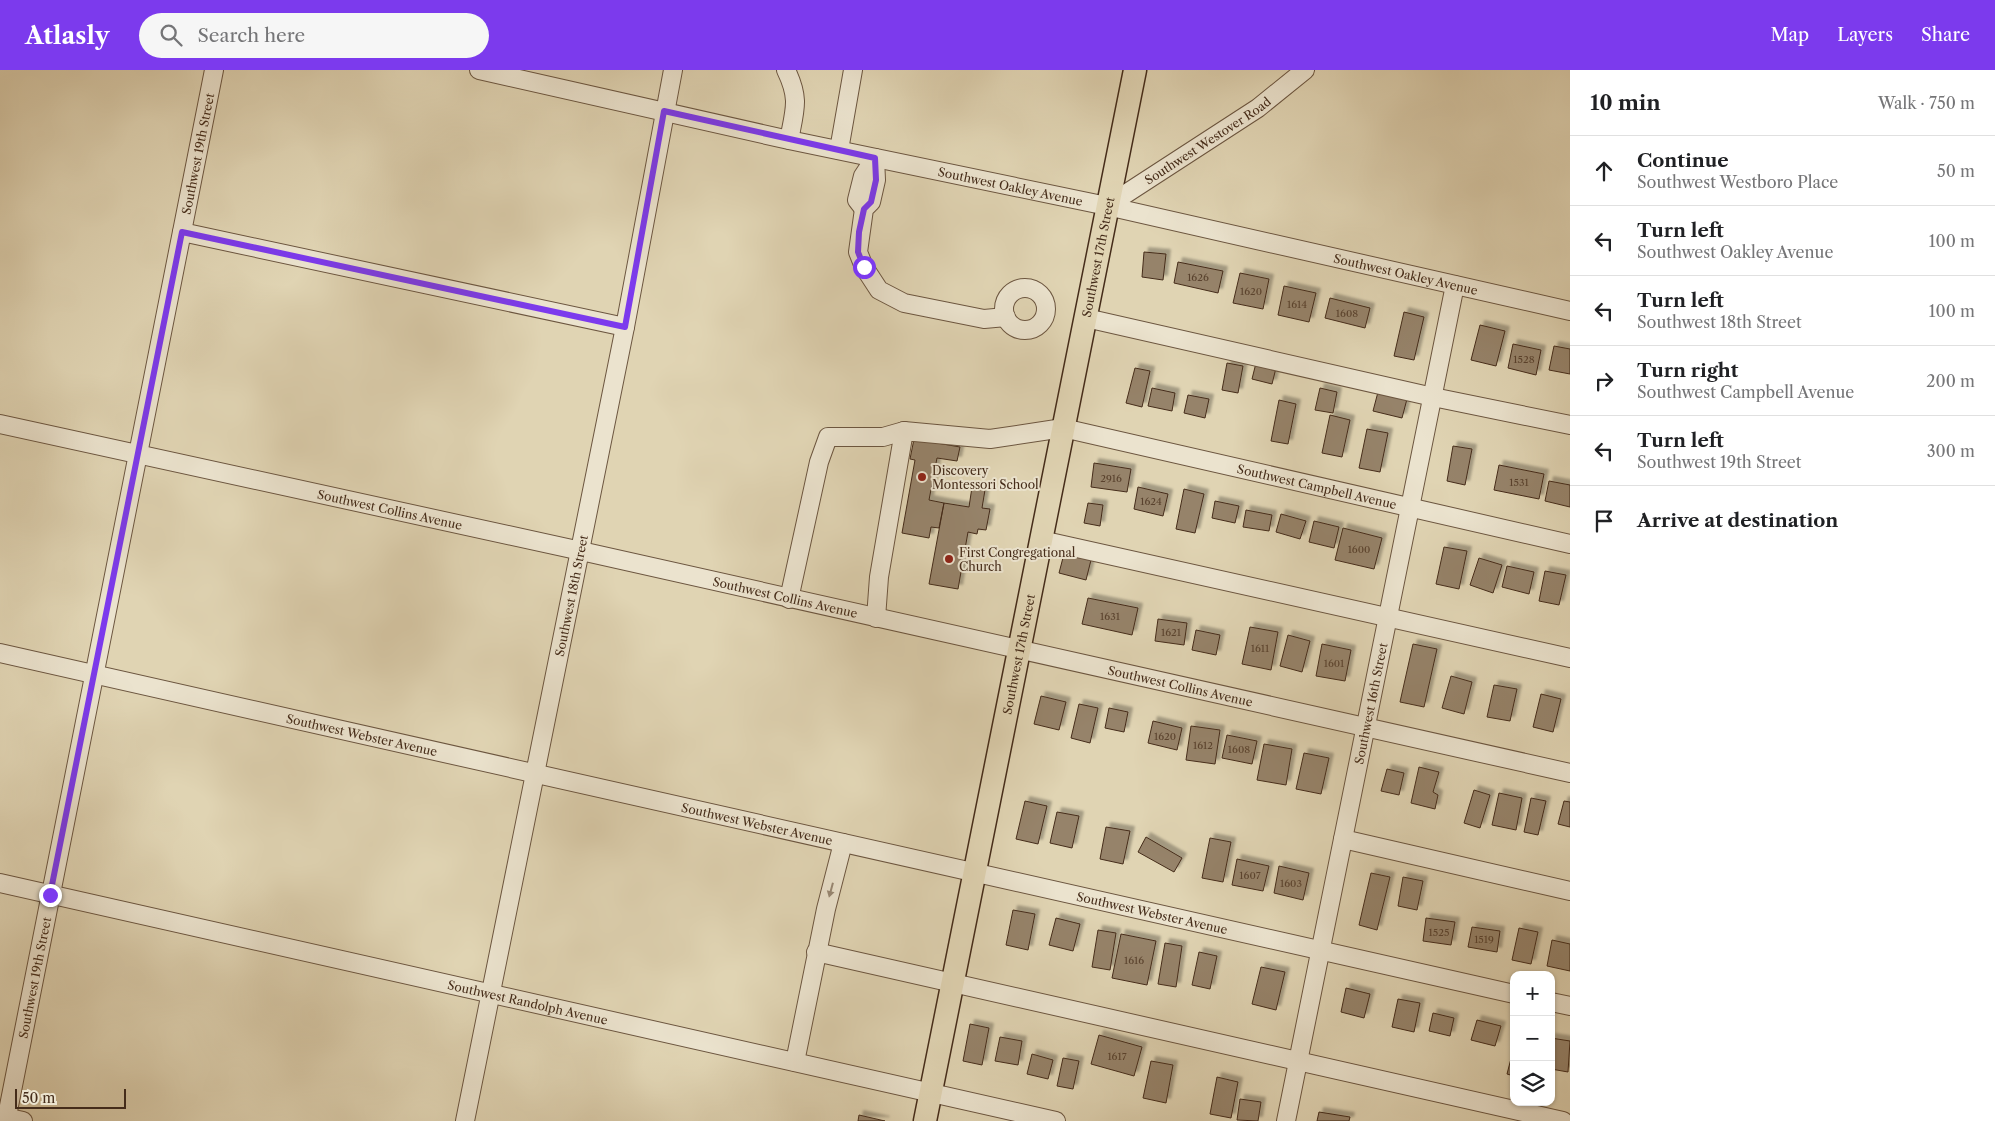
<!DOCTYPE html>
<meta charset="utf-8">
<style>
body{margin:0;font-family:"Libre Caslon Text",serif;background:#f6f6f6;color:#202124}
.controls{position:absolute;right:15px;bottom:15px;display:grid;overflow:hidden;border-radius:10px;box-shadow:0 1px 4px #0004}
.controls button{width:45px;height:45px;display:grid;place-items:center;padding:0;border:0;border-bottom:1px solid #e0e0e0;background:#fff;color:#202124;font:25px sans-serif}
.scale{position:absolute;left:15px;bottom:12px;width:111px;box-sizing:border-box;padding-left:5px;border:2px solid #452c1a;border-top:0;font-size:14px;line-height:18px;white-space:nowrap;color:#452c1a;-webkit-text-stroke:4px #ebe3ce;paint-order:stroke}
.stop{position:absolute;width:15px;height:15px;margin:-11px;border:4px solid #7c3aed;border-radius:50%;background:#fff}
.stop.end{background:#7c3aed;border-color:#fff;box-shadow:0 1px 5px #0008}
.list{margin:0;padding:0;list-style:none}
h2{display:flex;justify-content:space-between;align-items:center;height:65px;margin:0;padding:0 20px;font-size:21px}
h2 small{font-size:16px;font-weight:400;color:#757577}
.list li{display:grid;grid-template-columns:32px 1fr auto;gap:15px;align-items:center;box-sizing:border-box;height:70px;padding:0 20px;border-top:1px solid #e0e0e0}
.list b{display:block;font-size:19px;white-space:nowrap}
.list p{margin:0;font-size:16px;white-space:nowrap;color:#757577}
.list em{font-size:16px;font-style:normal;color:#757577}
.icon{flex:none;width:28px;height:28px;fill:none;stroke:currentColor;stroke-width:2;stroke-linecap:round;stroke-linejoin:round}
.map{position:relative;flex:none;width:1570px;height:1051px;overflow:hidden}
header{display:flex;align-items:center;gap:30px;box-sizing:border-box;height:70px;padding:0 25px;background:#7c3aed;color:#fff}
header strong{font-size:24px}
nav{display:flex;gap:28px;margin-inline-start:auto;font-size:18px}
.search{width:350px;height:45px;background:#f6f6f6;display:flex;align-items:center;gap:12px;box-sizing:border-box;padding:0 18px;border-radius:28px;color:#757577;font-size:19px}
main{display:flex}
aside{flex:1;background:#fff}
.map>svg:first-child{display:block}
</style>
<header>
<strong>Atlasly</strong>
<div class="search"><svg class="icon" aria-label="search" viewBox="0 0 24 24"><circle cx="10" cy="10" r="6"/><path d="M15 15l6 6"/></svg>Search here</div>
<nav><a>Map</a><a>Layers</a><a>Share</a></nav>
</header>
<main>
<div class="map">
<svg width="1570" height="1051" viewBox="0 0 1570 1051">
<defs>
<filter id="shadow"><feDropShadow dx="4.5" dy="-4.5" stdDeviation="1" flood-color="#0004"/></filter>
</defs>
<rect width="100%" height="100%" fill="#e0d4b3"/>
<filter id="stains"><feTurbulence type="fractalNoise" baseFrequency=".004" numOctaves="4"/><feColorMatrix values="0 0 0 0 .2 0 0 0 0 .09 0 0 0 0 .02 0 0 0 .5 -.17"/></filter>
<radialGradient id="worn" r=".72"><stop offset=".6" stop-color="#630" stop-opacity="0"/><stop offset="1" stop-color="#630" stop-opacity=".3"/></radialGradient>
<!-- building -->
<path fill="#96836a" stroke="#452c1a" filter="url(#shadow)" d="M1144,182l22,2 -3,26 -21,-3z
M1178,192l45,9 -5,22 -44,-10z
M1240,203l29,6 -6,30 -30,-6z
M1284,216l32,7 -7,29 -31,-7z
M1330,228l40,10 -5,20 -40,-10z
M1404,242l20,5 -10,43 -20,-4z
M1480,255l25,6 -9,35 -25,-6z
M1513,274l28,6 -5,25 -28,-7z
M1554,276l16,3v25l-21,-4z
M1227,293l16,3 -5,27 -16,-3z
M1256,293l20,5 -4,16 -20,-5z
M1135,298l15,3 -8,36 -16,-4z
M1152,318l23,5 -3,18 -24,-5z
M1320,318l17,4 -4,21 -18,-3z
M1378,322l29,7 -5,19 -29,-7z
M1188,325l21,4 -4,19 -21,-5z
M1279,330l17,4 -8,40 -17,-3z
M1330,345l20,5 -8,37 -20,-4z
M1367,359l21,4 -8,39 -21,-4z
M914,369l46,8 -3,14 -20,-3 -8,42 15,3 -5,25 -8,-1 -2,11 -27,-5 13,-73 -5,-1z
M1453,376l19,3 -7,36 -18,-4z
M1094,393l37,6 -4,23 -36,-5z
M1499,395l45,9 -5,25 -45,-9z
M1549,411l21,4v22l-25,-6z
M972,417l13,3 -3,18 8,1 -4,21 -8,-1 -1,5 -9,-2 -10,57 -29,-5 15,-81 25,4z
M1138,417l30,7 -5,22 -29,-7z
M1184,419l20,5 -9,39 -19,-4z
M1215,431l24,5 -4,17 -23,-5z
M1088,433l15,2 -3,21 -16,-3z
M1246,440l26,5 -3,16 -26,-4z
M1281,444l25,7 -6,18 -24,-7z
M1314,451l25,6 -5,21 -25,-6z
M1343,458l39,10 -8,31 -39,-9z
M1444,477l23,4 -8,38 -23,-5z
M1065,480l27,6 -6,24 -27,-7z
M1479,488l23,7 -9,28 -23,-8z
M1507,496l27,6 -5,22 -27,-7z
M1545,501l21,4 -7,30 -20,-4z
M1088,528l50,10 -6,27 -50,-11z
M1158,549l29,4 -3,22 -29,-4z
M1250,557l28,5 -7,38 -29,-6z
M1196,560l24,5 -4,20 -24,-5z
M1288,565l22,6 -8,31 -22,-6z
M1322,574l29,6 -6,31 -29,-5z
M1413,574l24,5 -13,58 -24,-5z
M1451,606l21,6 -8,32 -22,-6z
M1494,615l23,4 -7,32 -23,-4z
M1541,624l20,5 -8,33 -20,-5z
M1041,626l25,6 -7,28 -25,-6z
M1079,634l19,4 -8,35 -19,-5z
M1109,638l19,4 -4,20 -19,-4z
M1153,651l29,7 -5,22 -29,-7z
M1191,656l29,4 -5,34 -29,-4z
M1227,665l30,6 -5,23 -30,-6z
M1264,674l28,5 -6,36 -29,-5z
M1304,683l25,5 -8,36 -25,-5z
M1419,697l20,5 -6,20 5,3 -3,14 -24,-6z
M1387,699l17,4 -5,22 -18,-4z
M1474,720l16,5 -10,33 -16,-5z
M1499,723l23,5 -6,32 -24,-5z
M1531,728l15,3 -8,34 -14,-3z
M1025,731l22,5 -9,38 -22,-5z
M1564,731l6,1v25l-12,-3z
M1057,742l22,4 -7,32 -22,-5z
M1106,757l24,4 -7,33 -23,-5z
M1146,767l36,21 -8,14 -36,-20z
M1210,768l21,4 -8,40 -21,-4z
M1237,789l32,7 -6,25 -31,-6z
M1279,796l30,7 -6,27 -29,-7z
M1371,803l19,4 -13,53 -18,-5z
M1403,807l20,4 -6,29 -19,-4z
M1013,840l22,4 -7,36 -22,-5z
M1056,848l24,6 -7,27 -24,-6z
M1426,848l29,4 -4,23 -28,-4z
M1472,857l28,4 -3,21 -29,-5z
M1519,858l19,4 -7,32 -19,-4z
M1098,860l18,3 -6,37 -18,-3z
M1121,864l35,7 -9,44 -35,-7z
M1552,870l18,4v27l-23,-5z
M1165,873l17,3 -6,41 -18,-3z
M1199,882l18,4 -7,33 -18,-4z
M1261,897l24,5 -9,38 -24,-6z
M1346,918l24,6 -6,24 -23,-6z
M1398,929l22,4 -6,29 -22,-5z
M1433,943l21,5 -4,18 -21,-5z
M1477,950l24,6 -6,20 -24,-6z
M970,954l19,4 -7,37 -19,-4z
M1099,965l43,12 -8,29 -43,-12z
M1000,967l22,4 -4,24 -23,-4z
M1551,968l19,3 -2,31 -17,-3z
M1514,977v29l-7,-2z
M1032,984l21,6 -5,19 -21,-5z
M1063,988l16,3 -6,28 -16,-3z
M1151,991l22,4 -7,38 -23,-5z
M1217,1007l21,5 -7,36 -21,-4z
M1240,1029l21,3 -3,19 -21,-1z
M1319,1042l31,5 -1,4h-32z
M859,1045l26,6h-27z"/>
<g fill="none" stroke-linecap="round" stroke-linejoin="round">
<!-- minor casing -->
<g stroke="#6c5640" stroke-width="20">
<g id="minor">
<path id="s1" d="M479,0l310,70 318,66 463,105"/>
<path d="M786,0c14,29 9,39 3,70"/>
<path d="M839,80l14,-80"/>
<path d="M875,88l1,22 -5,22 -7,7 -6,43 6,15 15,23 25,13 80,16 22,-2"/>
<path id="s2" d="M1107,136l151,-98 47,-38"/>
<path d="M864,139l-7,-9 6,-24 12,-18"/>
<path d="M182,162l443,95"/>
<circle cx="1025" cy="239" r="21"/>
<path d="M1086,248l347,79 137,28"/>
<path id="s3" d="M0,354l581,127 989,222"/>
<path d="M1041,470l529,118"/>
<path d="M789,529l30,-137 9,-25h55l21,-6"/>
<path id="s4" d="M876,548l3,-41 25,-146 86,8 73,-11 507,116"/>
<path id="s5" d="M0,583l1514,341"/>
<path d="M1343,769l227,52"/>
<path id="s6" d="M0,813l1056,238"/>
<path d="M816,882l747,169"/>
<path d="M1551,932l19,4"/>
<path d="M795,992l31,-153 17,-66"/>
<path d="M0,1046l23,5"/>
<path id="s7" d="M6,1051l208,-1051"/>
<path id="s8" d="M465,1051l160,-794 48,-257"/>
<path id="s9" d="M1286,1051l169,-836"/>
</g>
</g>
<!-- major casing -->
<g stroke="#452c1a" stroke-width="25">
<g id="major">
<path id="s10" d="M925,1051l210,-1051"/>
</g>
</g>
<!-- minor -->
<use href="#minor" stroke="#ebe3ce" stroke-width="18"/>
<!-- major -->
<use href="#major" stroke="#e0d4b3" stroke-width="22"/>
</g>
<!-- one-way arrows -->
<defs><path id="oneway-solid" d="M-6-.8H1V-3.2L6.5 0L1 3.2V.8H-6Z" transform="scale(1.25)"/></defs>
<use fill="#988874" href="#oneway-solid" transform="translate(831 820) rotate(105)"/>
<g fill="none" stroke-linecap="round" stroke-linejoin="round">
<!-- route -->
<path stroke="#7c3aed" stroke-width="6" d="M50,825l132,-663 443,95 39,-216 211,47 1,22 -5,22 -7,7 -5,23 -1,20 6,15"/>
</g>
<!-- markers -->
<g fill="#8f2418" stroke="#ebe3ce" stroke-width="2">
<circle cx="922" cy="407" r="5"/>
<circle cx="949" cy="489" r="5"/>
</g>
<g text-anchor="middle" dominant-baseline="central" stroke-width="4" stroke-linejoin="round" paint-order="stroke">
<!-- number labels -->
<g font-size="10" fill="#59422e">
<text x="1198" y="207">1626</text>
<text x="1251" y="221">1620</text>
<text x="1297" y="234">1614</text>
<text x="1347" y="243">1608</text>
<text x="1524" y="289">1528</text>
<text x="1111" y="408">2916</text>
<text x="1519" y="412">1531</text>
<text x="1151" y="431">1624</text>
<text x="1359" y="479">1600</text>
<text x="1110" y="546">1631</text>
<text x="1171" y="562">1621</text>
<text x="1260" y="578">1611</text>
<text x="1334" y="593">1601</text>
<text x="1165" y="666">1620</text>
<text x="1203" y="675">1612</text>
<text x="1239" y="679">1608</text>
<text x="1250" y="805">1607</text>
<text x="1291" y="813">1603</text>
<text x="1439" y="862">1525</text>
<text x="1484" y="869">1519</text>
<text x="1134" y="890">1616</text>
<text x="1117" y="986">1617</text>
</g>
<!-- street labels -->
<g font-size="12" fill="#452c1a" stroke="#ebe3ce">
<text stroke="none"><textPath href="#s2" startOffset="120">Southwest Westover Road</textPath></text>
<text stroke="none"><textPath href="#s7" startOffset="986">Southwest 19th Street</textPath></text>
<text stroke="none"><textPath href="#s1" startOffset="544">Southwest Oakley Avenue</textPath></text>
<text stroke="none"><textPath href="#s10" startOffset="881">Southwest 17th Street</textPath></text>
<text stroke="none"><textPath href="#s1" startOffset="949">Southwest Oakley Avenue</textPath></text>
<text stroke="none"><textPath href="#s4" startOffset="610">Southwest Campbell Avenue</textPath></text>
<text stroke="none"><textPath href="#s3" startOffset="399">Southwest Collins Avenue</textPath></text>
<text stroke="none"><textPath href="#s8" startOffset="536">Southwest 18th Street</textPath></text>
<text stroke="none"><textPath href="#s3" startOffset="804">Southwest Collins Avenue</textPath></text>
<text stroke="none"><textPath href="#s10" startOffset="476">Southwest 17th Street</textPath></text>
<text stroke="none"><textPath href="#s3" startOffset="1209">Southwest Collins Avenue</textPath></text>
<text stroke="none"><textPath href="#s9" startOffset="426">Southwest 16th Street</textPath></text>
<text stroke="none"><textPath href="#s5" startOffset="371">Southwest Webster Avenue</textPath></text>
<text stroke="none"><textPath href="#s5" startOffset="776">Southwest Webster Avenue</textPath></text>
<text stroke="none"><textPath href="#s5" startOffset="1181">Southwest Webster Avenue</textPath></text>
<text stroke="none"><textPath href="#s7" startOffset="146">Southwest 19th Street</textPath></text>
<text stroke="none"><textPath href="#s6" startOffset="541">Southwest Randolph Avenue</textPath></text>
</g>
<!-- poi labels -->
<g font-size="12" fill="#452c1a" stroke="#ebe3ce" text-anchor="start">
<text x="932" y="400">Discovery<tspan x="932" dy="14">Montessori School</tspan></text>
<text x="959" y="482">First Congregational<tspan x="959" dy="14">Church</tspan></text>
</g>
</g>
<rect width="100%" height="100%" filter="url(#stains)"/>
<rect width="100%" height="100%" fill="url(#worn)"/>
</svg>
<div class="controls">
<button>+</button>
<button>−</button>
<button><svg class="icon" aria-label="layers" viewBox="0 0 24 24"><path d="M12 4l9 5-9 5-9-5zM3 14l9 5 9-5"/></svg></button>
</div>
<div class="scale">50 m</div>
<div class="stop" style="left:864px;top:197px"></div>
<div class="stop end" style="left:50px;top:825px"></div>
</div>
<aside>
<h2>10 min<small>Walk · 750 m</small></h2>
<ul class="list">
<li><svg class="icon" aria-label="ahead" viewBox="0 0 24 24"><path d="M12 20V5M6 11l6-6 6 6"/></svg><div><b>Continue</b><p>Southwest Westboro Place</p></div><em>50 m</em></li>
<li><svg class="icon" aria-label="left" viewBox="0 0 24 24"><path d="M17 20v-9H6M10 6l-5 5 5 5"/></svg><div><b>Turn left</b><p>Southwest Oakley Avenue</p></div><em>100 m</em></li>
<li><svg class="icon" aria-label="left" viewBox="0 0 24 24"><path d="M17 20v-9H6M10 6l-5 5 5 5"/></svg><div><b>Turn left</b><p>Southwest 18th Street</p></div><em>100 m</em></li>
<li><svg class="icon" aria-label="right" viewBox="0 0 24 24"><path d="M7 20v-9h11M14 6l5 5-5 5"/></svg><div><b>Turn right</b><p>Southwest Campbell Avenue</p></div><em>200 m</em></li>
<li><svg class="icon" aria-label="left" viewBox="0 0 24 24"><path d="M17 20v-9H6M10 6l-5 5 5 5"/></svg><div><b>Turn left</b><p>Southwest 19th Street</p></div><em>300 m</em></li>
<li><svg class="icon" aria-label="arrive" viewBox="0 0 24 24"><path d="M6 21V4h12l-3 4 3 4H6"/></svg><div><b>Arrive at destination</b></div></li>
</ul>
</aside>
</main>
